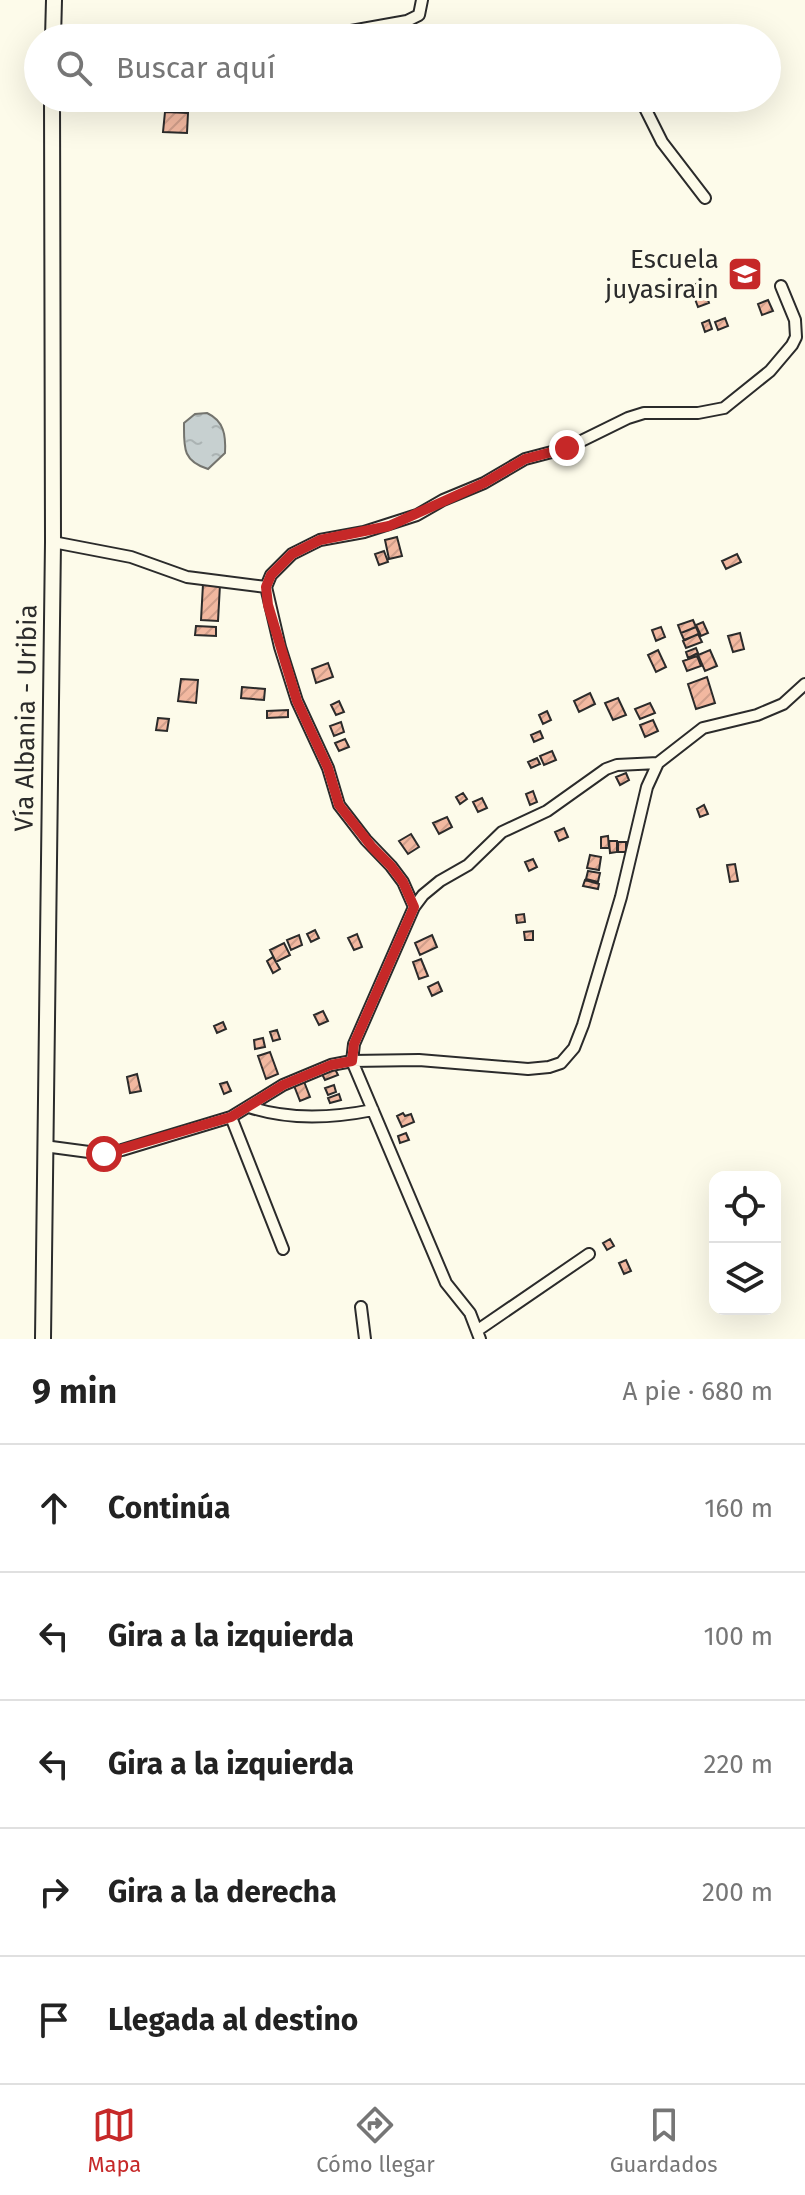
<!DOCTYPE html>
<html lang="es">
<meta charset="utf-8">
<style>
body{margin:0;font-family:"Fira Sans",sans-serif;background:#f6f6f6;color:#222}
.controls{position:absolute;right:24px;bottom:24px;display:grid;overflow:hidden;border-radius:16px;box-shadow:0 8px 32px #0002}
.controls button{width:72px;height:72px;display:grid;place-items:center;padding:0;border:0;border-bottom:2px solid #e0e0e0;background:#fff;color:#222;font:40px sans-serif}
.stop{position:absolute;width:24px;height:24px;margin:-18px;border:6px solid #c62828;border-radius:50%;background:#fff}
.stop.end{background:#c62828;border-color:#fff;box-shadow:0 2px 8px #0008}
.list{margin:0;padding:0;list-style:none}
h2{display:flex;justify-content:space-between;align-items:center;height:104px;margin:0;padding:0 32px;font-size:34px}
h2 small{font-size:26px;font-weight:400;color:#767676}
.list li{display:grid;grid-template-columns:52px 1fr auto;gap:24px;align-items:center;box-sizing:border-box;height:128px;padding:0 32px;border-top:2px solid #e0e0e0}
.list b{display:block;font-size:30px;white-space:nowrap}
.list em{font-size:26px;font-style:normal;color:#767676}
.icon{flex:none;width:44px;height:44px;fill:none;stroke:currentColor;stroke-width:2;stroke-linecap:round;stroke-linejoin:round}
.map{position:relative;flex:none;width:805px;height:1339px;overflow:hidden}
.search{position:absolute;background:#fff;box-shadow:0 8px 32px #0002;left:24px;right:24px;top:24px;height:88px;display:flex;align-items:center;gap:20px;box-sizing:border-box;padding:0 28px;border-radius:44px;color:#767676;font-size:30px}
.sheet{height:744px;background:#fff}
nav{display:flex;justify-content:space-around;align-items:center;box-sizing:border-box;height:112px;border-top:2px solid #e0e0e0;background:#fff;font-size:22px;color:#767676}
nav a{display:grid;justify-items:center;gap:4px}
nav .on{color:#c62828}
.map>svg:first-child{display:block}
</style>
<div class="map">
<svg width="805" height="1339" viewBox="0 0 805 1339">
<defs>
<pattern id="water-ripples" width="26" height="14" patternUnits="userSpaceOnUse" patternTransform="scale(2)"><rect width="26" height="14" fill="#c7d0d0"/><path d="M2 4q2-2 4 0t4 0M15 11q2-2 4 0t4 0" fill="none" stroke="#abb3b3"/></pattern>
<pattern id="building-hatch" width="6" height="6" patternUnits="userSpaceOnUse" patternTransform="scale(2)"><rect width="6" height="6" fill="#f2b8a0"/><path d="M-1 1l2-2M0 6l6-6M5 7l2-2" fill="none" stroke="#d09e8a"/></pattern>
</defs>
<rect width="100%" height="100%" fill="#fdfbea"/>
<!-- water -->
<path fill="url(#water-ripples)" stroke="#74746e" stroke-width="2" d="M207,413c17,8 19,22 18,40l-17,16c-26,-8 -24,-22 -24,-46l11,-9z"/>
<!-- building -->
<path fill="url(#building-hatch)" stroke="#2b2b2b" stroke-width="2" d="M675,25h13v13h-13z
M165,112l23,1 -1,20 -24,-1z
M692,256l4,9 -8,3 -4,-9z
M698,283l4,10 -7,3 -4,-10z
M706,294l3,9 -11,4 -3,-8z
M768,300l5,11 -11,4 -4,-11z
M725,318l3,8 -10,4 -3,-8z
M709,320l3,9 -7,3 -3,-9z
M397,537l5,19 -13,3 -4,-19z
M384,551l4,11 -9,3 -4,-11z
M737,554l4,8 -15,7 -4,-8z
M203,584l17,1 -2,36 -17,-1z
M693,620l3,7 -15,6 -3,-8z
M703,622l5,11 -7,3 -5,-11z
M196,626l20,1v9l-21,-1z
M661,627l4,10 -9,4 -4,-11z
M696,627l3,7 -15,6 -3,-7z
M740,633l4,16 -11,3 -5,-16z
M698,634l4,8 -16,6 -3,-7z
M696,648l2,5 -10,5 -2,-6z
M658,650l8,17 -10,5 -8,-17z
M710,650l7,16 -12,5 -7,-16z
M697,656l4,10 -14,5 -4,-10z
M328,663l5,14 -17,6 -4,-14z
M707,677l8,26 -19,6 -8,-25z
M181,679l17,1 -2,23 -18,-2z
M242,687l23,2 -1,11 -23,-2z
M590,693l5,11 -16,8 -5,-11z
M618,698l8,17 -13,5 -8,-17z
M339,701l5,11 -8,3 -5,-10z
M650,703l5,10 -15,6 -5,-10z
M288,710v7l-21,1v-7z
M547,711l4,9 -8,4 -4,-9z
M158,718l11,1 -2,12 -11,-1z
M653,720l5,11 -13,6 -5,-12z
M341,722l3,10 -10,4 -4,-10z
M540,731l3,7 -9,4 -3,-7z
M345,739l4,8 -10,4 -4,-8z
M552,751l4,9 -12,5 -4,-9z
M537,758l3,6 -9,4 -3,-6z
M626,773l3,7 -9,5 -4,-8z
M533,791l4,11 -7,3 -4,-11z
M463,793l4,6 -7,5 -4,-7z
M482,798l5,10 -9,4 -5,-10z
M704,805l4,9 -8,3 -3,-8z
M447,817l5,10 -13,7 -6,-11z
M564,828l4,9 -9,4 -4,-9z
M411,834l8,13 -11,7 -9,-13z
M608,836l1,12h-8v-11z
M609,841h8v11l-7,1z
M618,842h8v10h-8z
M590,855l11,2 -2,13 -12,-2z
M533,859l4,8 -8,4 -4,-9z
M735,864l3,17 -8,1 -3,-17z
M588,871l12,2 -2,9 -12,-3z
M585,880l14,4 -1,5 -15,-3z
M524,914l1,8 -8,1 -1,-8z
M315,930l4,8 -8,4 -4,-8z
M533,931v9h-8l-1,-8z
M357,934l5,13 -8,3 -6,-12z
M299,935l3,10 -11,5 -4,-10z
M432,935l5,12 -17,8 -5,-12z
M284,943l6,12 -14,7 -6,-12z
M273,957l7,12 -7,4 -6,-12z
M421,959l7,17 -9,3 -6,-17z
M438,982l4,9 -10,5 -4,-9z
M323,1011l5,10 -9,4 -5,-10z
M223,1022l3,7 -9,4 -3,-7z
M277,1030l3,9 -7,2 -3,-9z
M263,1038l2,9 -10,2 -1,-9z
M270,1052l8,22 -12,5 -8,-23z
M335,1069l3,6 -13,5 -3,-6z
M137,1074l4,17 -11,2 -3,-16z
M303,1079l7,18 -10,4 -7,-18z
M227,1082l4,9 -7,3 -4,-10z
M334,1085l2,7 -8,3 -3,-7z
M339,1094l2,6 -11,3 -2,-5z
M403,1113l2,3 6,-2 3,8 -12,5 -5,-11z
M406,1133l3,7 -9,3 -2,-7z
M610,1239l4,7 -7,4 -4,-7z
M626,1260l5,11 -7,3 -5,-11z"/>
<g fill="none" stroke-linecap="round" stroke-linejoin="round">
<!-- street casing -->
<g stroke="#2b2b2b" stroke-width="14">
<path id="street" d="M312,38l95,-17 12,-6 3,-15
M640,98l22,44 43,56
M53,542l78,15 56,20 79,10
M414,907l-11,-25 -12,-16 -25,-26 -27,-35 -11,-37 -31,-67 -17,-54 -14,-60 5,-12 21,-21 28,-14 44,-8 53,-17 26,-15 41,-17 41,-24 42,-11 61,-30 16,-5h54l26,-5 46,-37 22,-26 4,-8 -1,-17 -14,-34
M249,1107c39,13 84,11 124,3
M231,1117l52,132
M44,1146l60,8 18,-4 109,-33 52,-32 48,-20 21,-4 67,-1 109,9 21,-2 12,-4 13,-15 9,-23 38,-128 26,-110 11,-24 45,-35 54,-13 26,-11 22,-20
M361,1307l4,32
M478,1330l111,-76
M480,1339l-10,-26 -24,-30 -94,-222 2,-17 60,-137 9,-12 17,-14 28,-16 34,-33 45,-21 59,-42 11,-4 41,-2"/>
</g>
<!-- secondary casing -->
<g stroke="#2b2b2b" stroke-width="18">
<path id="secondary" d="M53,38l1,-38
M43,1339l10,-797 -1,-444"/>
</g>
<!-- street -->
<use href="#street" stroke="#fdfbea" stroke-width="10"/>
<!-- secondary -->
<use href="#secondary" stroke="#fdfbea" stroke-width="14"/>
</g>
<g fill="none" stroke-linecap="round" stroke-linejoin="round">
<!-- route -->
<path stroke="#c62828" stroke-width="10" d="M104,1154l127,-37 52,-32 48,-20 21,-4 2,-17 60,-137 -11,-25 -12,-16 -19,-19 -33,-42 -11,-37 -31,-67 -29,-96 -2,-18 5,-12 21,-21 28,-14 69,-14 95,-43 41,-24 42,-11"/>
</g>
<!-- icons -->
<defs>
<g id="school-square" transform="scale(1.8)"><rect x="-9" y="-9" width="18" height="18" rx="4" fill="#c62828" stroke="#fdfbea"/><path d="M0-5L7-2L0 1L-7-2ZM-4 1L0 2.5L4 1V4Q0 6-4 4Z" fill="#fff"/></g>
</defs>
<g fill-rule="evenodd">
<use href="#school-square" x="745" y="274"/>
</g>
<g text-anchor="middle" dominant-baseline="central" stroke-width="6" stroke-linejoin="round" paint-order="stroke">
<!-- poi labels -->
<g font-size="26" fill="#2b2b2b" stroke="#fdfbea" text-anchor="end">
<text x="719" y="259">Escuela<tspan x="719" dy="30">juyasirain</tspan></text>
</g>
<!-- street labels -->
<g font-size="26" fill="#2b2b2b" stroke="#fdfbea">
<text transform="translate(26 718) rotate(-89)">Vía Albania - Uribia</text>
</g>
</g>
</svg>
<div class="controls">
<button><svg class="icon" aria-label="locate" viewBox="0 0 24 24"><circle cx="12" cy="12" r="6"/><path d="M12 2v4M12 18v4M2 12h4M18 12h4"/></svg></button>
<button><svg class="icon" aria-label="layers" viewBox="0 0 24 24"><path d="M12 4l9 5-9 5-9-5zM3 14l9 5 9-5"/></svg></button>
</div>
<div class="stop" style="left:104px;top:1154px"></div>
<div class="stop end" style="left:567px;top:448px"></div>
<div class="search"><svg class="icon" aria-label="search" viewBox="0 0 24 24"><circle cx="10" cy="10" r="6"/><path d="M15 15l6 6"/></svg>Buscar aquí</div>
</div>
<section class="sheet">
<h2>9 min<small>A pie · 680 m</small></h2>
<ul class="list">
<li><svg class="icon" aria-label="ahead" viewBox="0 0 24 24"><path d="M12 20V5M6 11l6-6 6 6"/></svg><div><b>Continúa</b></div><em>160 m</em></li>
<li><svg class="icon" aria-label="left" viewBox="0 0 24 24"><path d="M17 20v-9H6M10 6l-5 5 5 5"/></svg><div><b>Gira a la izquierda</b></div><em>100 m</em></li>
<li><svg class="icon" aria-label="left" viewBox="0 0 24 24"><path d="M17 20v-9H6M10 6l-5 5 5 5"/></svg><div><b>Gira a la izquierda</b></div><em>220 m</em></li>
<li><svg class="icon" aria-label="right" viewBox="0 0 24 24"><path d="M7 20v-9h11M14 6l5 5-5 5"/></svg><div><b>Gira a la derecha</b></div><em>200 m</em></li>
<li><svg class="icon" aria-label="arrive" viewBox="0 0 24 24"><path d="M6 21V4h12l-3 4 3 4H6"/></svg><div><b>Llegada al destino</b></div></li>
</ul>
</section>
<nav>
<a class="on"><svg class="icon" aria-label="map" viewBox="0 0 24 24"><path d="M3 6l6-2 6 2 6-2v14l-6 2-6-2-6 2zM9 4v14M15 6v14"/></svg>Mapa</a>
<a><svg class="icon" aria-label="directions" viewBox="0 0 24 24"><path d="M12 3l9 9-9 9-9-9zM9 14v-3h6M13 9l2 2-2 2"/></svg>Cómo llegar</a>
<a><svg class="icon" aria-label="saved" viewBox="0 0 24 24"><path d="M7 4h10v16l-5-4-5 4z"/></svg>Guardados</a>
</nav>
